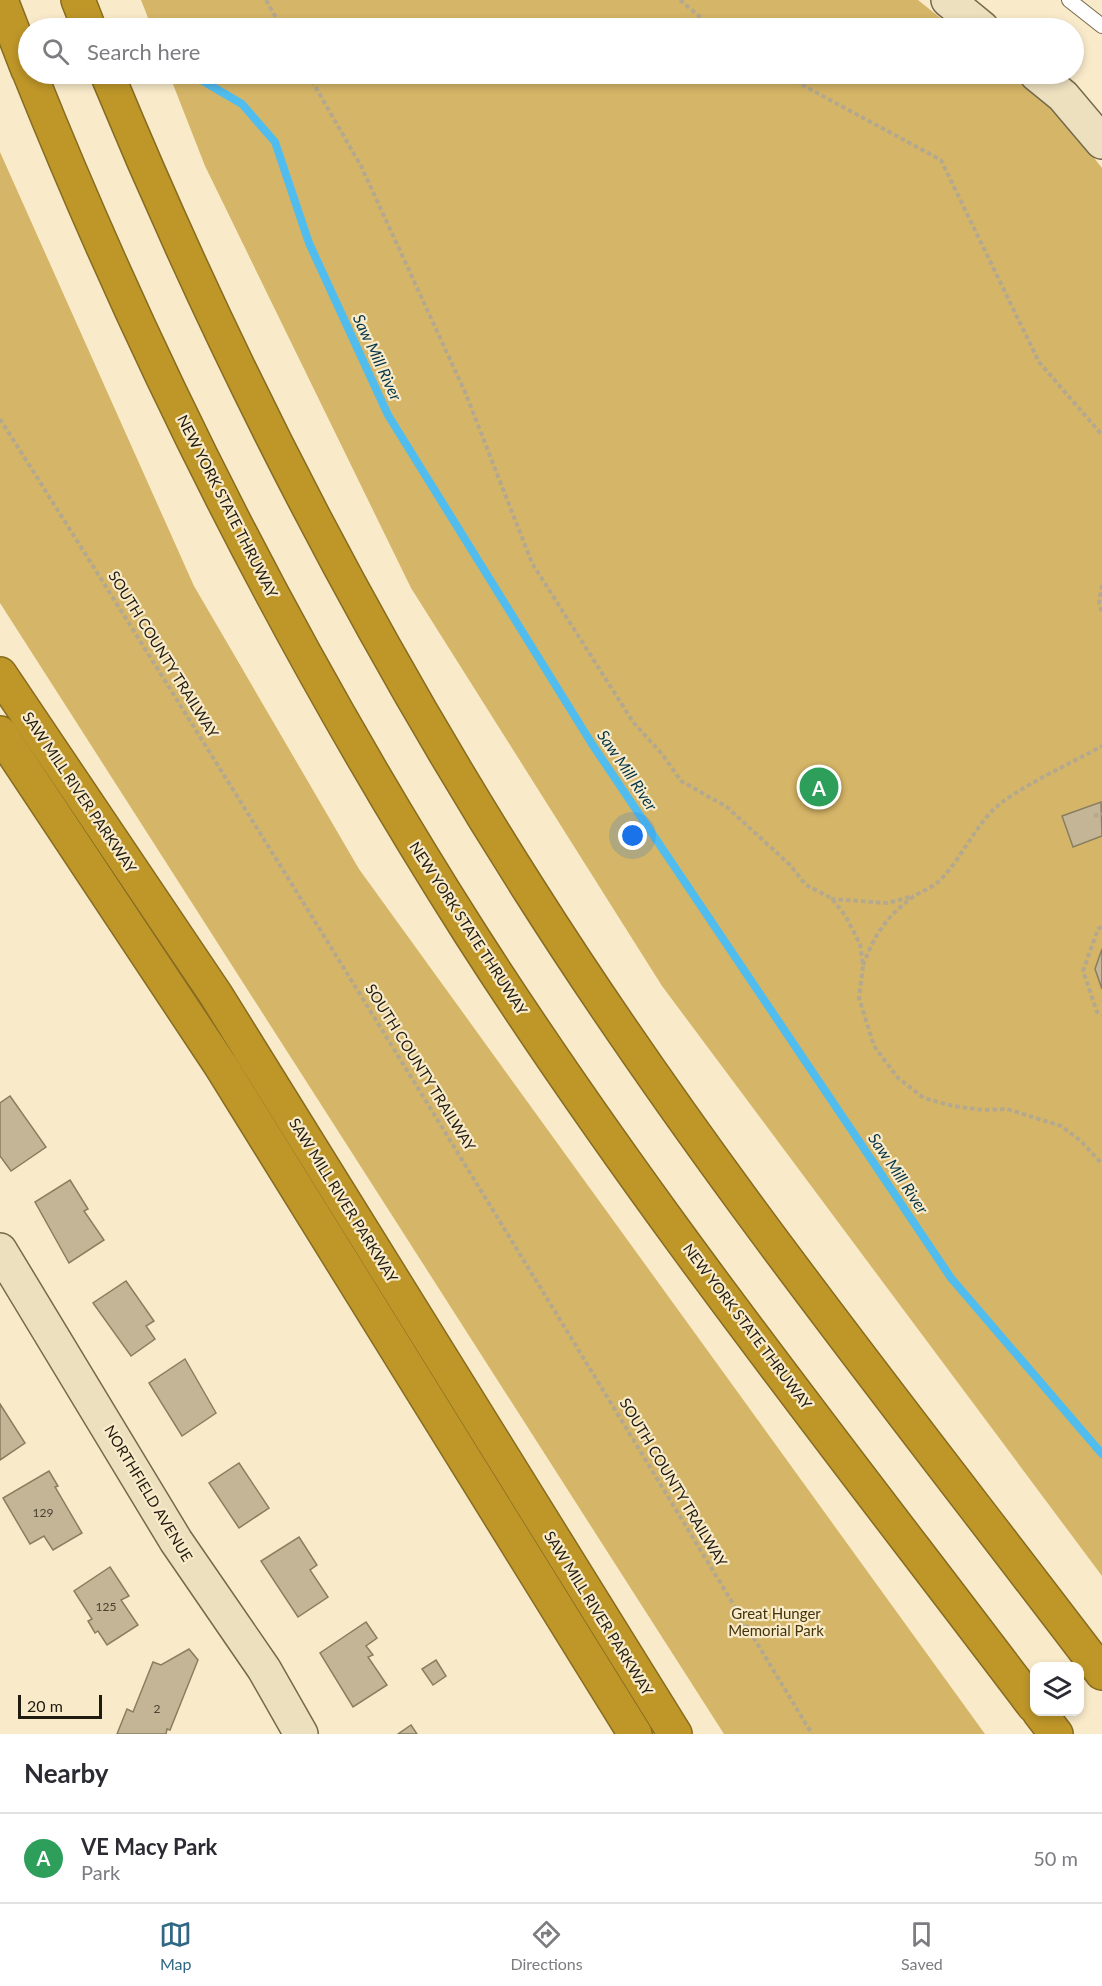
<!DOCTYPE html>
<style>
body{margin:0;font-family:Lato,sans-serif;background:#f2f2f3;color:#2b2b33}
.controls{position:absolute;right:18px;bottom:18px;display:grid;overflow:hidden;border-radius:12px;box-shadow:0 3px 9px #0003}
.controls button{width:54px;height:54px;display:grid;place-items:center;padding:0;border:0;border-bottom:2px solid #e1e1e2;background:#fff;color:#2b2b33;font:30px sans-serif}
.scale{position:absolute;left:18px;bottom:15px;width:84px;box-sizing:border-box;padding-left:6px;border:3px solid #201b0f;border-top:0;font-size:16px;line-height:21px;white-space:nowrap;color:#201b0f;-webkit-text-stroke:4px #f9ebca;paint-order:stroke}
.you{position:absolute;left:633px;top:836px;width:21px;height:21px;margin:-15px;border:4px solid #fff;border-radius:50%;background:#1a73e8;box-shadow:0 0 0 9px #1a73e833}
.badge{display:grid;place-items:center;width:39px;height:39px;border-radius:50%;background:#306782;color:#fff;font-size:20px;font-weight:700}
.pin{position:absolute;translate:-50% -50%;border:3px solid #fff;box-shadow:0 2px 6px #0006}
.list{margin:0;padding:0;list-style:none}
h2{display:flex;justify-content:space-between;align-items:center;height:78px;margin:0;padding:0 24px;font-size:26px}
h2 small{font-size:20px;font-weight:400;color:#7c7c81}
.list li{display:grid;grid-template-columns:39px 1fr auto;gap:18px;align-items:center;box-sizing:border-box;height:90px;padding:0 24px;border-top:2px solid #e1e1e2}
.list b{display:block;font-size:22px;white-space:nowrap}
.list p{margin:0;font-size:20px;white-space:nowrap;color:#7c7c81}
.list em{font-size:20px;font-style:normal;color:#7c7c81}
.icon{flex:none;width:33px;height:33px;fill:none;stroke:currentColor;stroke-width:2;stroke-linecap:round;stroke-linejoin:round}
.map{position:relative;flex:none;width:1102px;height:1734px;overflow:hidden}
.search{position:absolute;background:#fff;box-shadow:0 3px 9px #0003;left:18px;right:18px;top:18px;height:66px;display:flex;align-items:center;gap:15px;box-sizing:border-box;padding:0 21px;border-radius:33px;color:#7c7c81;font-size:22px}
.sheet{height:168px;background:#fff}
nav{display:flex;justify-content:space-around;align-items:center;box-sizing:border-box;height:84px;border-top:2px solid #e1e1e2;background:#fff;font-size:16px;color:#7c7c81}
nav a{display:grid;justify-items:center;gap:3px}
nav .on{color:#306782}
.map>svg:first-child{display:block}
</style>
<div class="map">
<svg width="1102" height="1734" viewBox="0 0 1102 1734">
<rect width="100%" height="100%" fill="#f9ebca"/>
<!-- green -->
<path fill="#d5b567" d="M141,0h777l35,28h-801z
M169,74h839l54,43 40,51v1408l-440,-590 -251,-398 -206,-422z
M0,152l194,434 165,283 626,865h-261l-724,-1131z"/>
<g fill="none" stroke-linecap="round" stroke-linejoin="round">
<!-- stream -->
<path stroke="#50bdee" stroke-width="8" d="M191,74l51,30 33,38 34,101 79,172 204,329 359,534 151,176"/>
</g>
<!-- building -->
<path fill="#c3b596" stroke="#8a7e60" stroke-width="1.5" d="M1101,802l1,34 -29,11 -11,-31z
M1102,949v40l-7,-20z
M10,1096l36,51 -35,24 -11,-15v-53z
M70,1180l18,29 -4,2 20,29 -35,23 -34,-61z
M126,1281l28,40 -8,5 9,13 -24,17 -38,-53z
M185,1359l31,54 -34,23 -33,-53z
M0,1404l25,39 -25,17z
M239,1463l30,45 -30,20 -30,-45z
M49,1471l9,15 -3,1 27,46 -29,17 -9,-14 -14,8 -27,-46z
M299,1537l18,28 -7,5 18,27 -30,20 -37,-56z
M110,1567l19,29 -8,4 17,25 -31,20 -9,-14 -3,2 -7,-12 4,-2 -18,-28z
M366,1622l11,16 -11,8 7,9 -5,2 19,28 -34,22 -33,-54z
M189,1649l9,11 -28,70 -3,-1 -1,5h-49l10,-25 6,3 20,-50 8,3z
M436,1660l10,16 -13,9 -11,-16z
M411,1725l6,9h-19z"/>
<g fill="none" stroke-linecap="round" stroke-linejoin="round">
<!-- lane casing -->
<g stroke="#75694c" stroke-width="16">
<path id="lane" d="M1069,0l33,26"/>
</g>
<!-- secondary casing -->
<g stroke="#75694c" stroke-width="36">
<path id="secondary" d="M948,0l34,28
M1036,74l27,22 39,46
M0,1250l176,291 88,128 37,65"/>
</g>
<!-- highway casing -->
<g stroke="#876c20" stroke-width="36">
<path id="highway" d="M1,0l27,70
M78,0l11,28
M30,74c120,299 267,587 440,859 172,269 372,519 564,773
M107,74c117,283 258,558 423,817 173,273 377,525 572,782
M0,674l216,321 459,739
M0,733l221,333 414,668
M1039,1712l17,22"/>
</g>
<!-- path -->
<path stroke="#b4a98f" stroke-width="4" stroke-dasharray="4.5 3" stroke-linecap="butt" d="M266,0l16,28
M680,0l33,28
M308,74l53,92 104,226 67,171 101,159 29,32 19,27 46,26 63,58 16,20 25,13 14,17 15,29 3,22 -4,32 15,48 24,32 26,20 29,8 30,4 24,-1 54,17 20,15 21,23
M782,74l159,86 98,202 63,73
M0,419c276,435 545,874 812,1315
M1102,585l-3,18 3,9
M1094,816l8,-2
M831,899l57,4 25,-7
M1102,927l-4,2 -15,42 14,41 5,3
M863,965c12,-31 23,-48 50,-68 8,-6 20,-9 27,-17 21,-21 32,-48 52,-69 20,-21 82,-49 110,-65"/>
<!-- lane -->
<use href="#lane" stroke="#fff" stroke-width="14"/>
<!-- secondary -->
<use href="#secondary" stroke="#ece0bf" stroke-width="33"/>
<!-- highway -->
<use href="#highway" stroke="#bf9729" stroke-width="33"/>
</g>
<g text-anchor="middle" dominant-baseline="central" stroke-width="4.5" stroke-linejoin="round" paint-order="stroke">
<!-- number labels -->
<g font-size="12" fill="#494231">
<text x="43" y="1512">129</text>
<text x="106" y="1606">125</text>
<text x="157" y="1708">2</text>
</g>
<!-- street labels -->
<g font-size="15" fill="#201b0f" stroke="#f9ebca">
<text transform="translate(228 506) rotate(63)">NEW YORK STATE THRUWAY</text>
<text transform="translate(164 654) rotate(58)">SOUTH COUNTY TRAILWAY</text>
<text transform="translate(80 792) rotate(56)">SAW MILL RIVER PARKWAY</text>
<text transform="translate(469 928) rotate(57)">NEW YORK STATE THRUWAY</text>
<text transform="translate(421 1067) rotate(58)">SOUTH COUNTY TRAILWAY</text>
<text transform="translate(344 1200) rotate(58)">SAW MILL RIVER PARKWAY</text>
<text transform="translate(748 1326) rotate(53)">NEW YORK STATE THRUWAY</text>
<text transform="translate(674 1482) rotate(59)">SOUTH COUNTY TRAILWAY</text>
<text transform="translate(149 1493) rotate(59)">NORTHFIELD AVENUE</text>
<text transform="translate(599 1613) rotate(58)">SAW MILL RIVER PARKWAY</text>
</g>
<!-- park labels -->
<g font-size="15" fill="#423309" stroke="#f9ebca">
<text x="776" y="1613">Great Hunger<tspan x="776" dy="17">Memorial Park</tspan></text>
</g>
<!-- water labels -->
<g font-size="16" font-style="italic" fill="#023448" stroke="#f9ebca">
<text transform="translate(378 357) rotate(65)">Saw Mill River</text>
<text transform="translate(628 770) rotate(56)">Saw Mill River</text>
<text transform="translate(899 1173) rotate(56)">Saw Mill River</text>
</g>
</g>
</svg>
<div class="controls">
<button><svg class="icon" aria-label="layers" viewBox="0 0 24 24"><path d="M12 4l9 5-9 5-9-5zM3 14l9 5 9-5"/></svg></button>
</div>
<div class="scale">20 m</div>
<div class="you"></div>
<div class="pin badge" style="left:819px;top:787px;background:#2e9e5b">A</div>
<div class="search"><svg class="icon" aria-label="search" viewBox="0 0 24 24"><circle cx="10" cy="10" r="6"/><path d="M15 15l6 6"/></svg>Search here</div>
</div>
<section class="sheet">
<h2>Nearby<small></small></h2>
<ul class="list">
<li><span class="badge" style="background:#2e9e5b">A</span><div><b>VE Macy Park</b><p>Park</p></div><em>50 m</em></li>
</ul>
</section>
<nav>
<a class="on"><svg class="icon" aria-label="map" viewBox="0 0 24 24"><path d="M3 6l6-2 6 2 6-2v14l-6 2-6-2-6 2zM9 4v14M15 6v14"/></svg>Map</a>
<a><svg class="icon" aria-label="directions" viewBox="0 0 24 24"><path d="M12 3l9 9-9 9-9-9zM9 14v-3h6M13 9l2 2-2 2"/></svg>Directions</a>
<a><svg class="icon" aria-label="saved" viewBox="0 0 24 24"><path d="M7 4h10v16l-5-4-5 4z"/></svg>Saved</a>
</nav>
